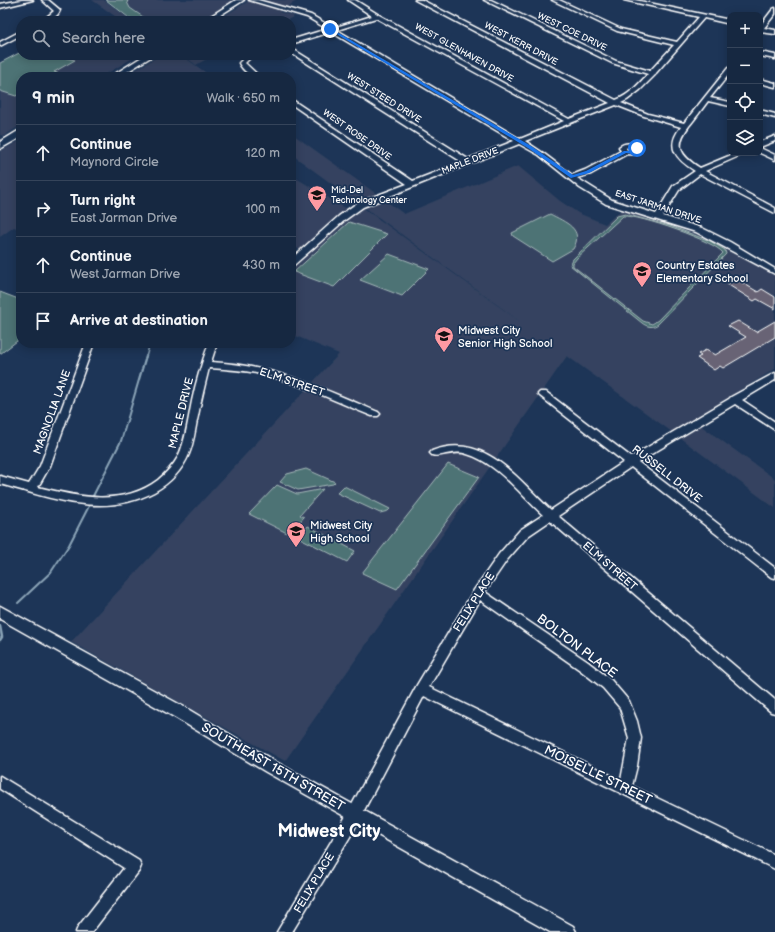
<!DOCTYPE html>
<meta charset="utf-8">
<style>
body{margin:0;font-family:"Balsamiq Sans",sans-serif;background:#1f3048;color:#f1f3f6}
.controls{position:absolute;right:12px;top:12px;display:grid;overflow:hidden;border-radius:8px;box-shadow:0 2px 10px #0003}
.controls button{width:36px;height:36px;display:grid;place-items:center;padding:0;border:0;border-bottom:1px solid #35445a;background:#162841;color:#f1f3f6;font:20px sans-serif}
.stop{position:absolute;width:12px;height:12px;margin:-9px;border:3px solid #1a73e8;border-radius:50%;background:#fff}
.stop.end{background:#1a73e8;border-color:#fff;box-shadow:0 1px 4px #0008}
.list{margin:0;padding:0;list-style:none}
h2{display:flex;justify-content:space-between;align-items:center;height:52px;margin:0;padding:0 16px;font-size:17px}
h2 small{font-size:13px;font-weight:400;color:#9ea6b1}
.list li{display:grid;grid-template-columns:26px 1fr auto;gap:12px;align-items:center;box-sizing:border-box;height:56px;padding:0 16px;border-top:1px solid #35445a}
.list b{display:block;font-size:15px;white-space:nowrap}
.list p{margin:0;font-size:13px;white-space:nowrap;color:#9ea6b1}
.list em{font-size:13px;font-style:normal;color:#9ea6b1}
.icon{flex:none;width:22px;height:22px;fill:none;stroke:currentColor;stroke-width:2;stroke-linecap:round;stroke-linejoin:round}
.map{position:relative;flex:none;width:775px;height:932px;overflow:hidden}
.search{position:absolute;background:#162841;box-shadow:0 2px 10px #0003;left:16px;top:16px;width:280px;height:44px;display:flex;align-items:center;gap:10px;box-sizing:border-box;padding:0 14px;border-radius:16px;color:#9ea6b1;font-size:15px}
.panel{position:absolute;background:#162841;box-shadow:0 2px 10px #0003;left:16px;top:72px;width:280px;height:276px;border-radius:16px}
.map>svg:first-child{display:block}
</style>
<div class="map">
<svg width="775" height="932" viewBox="0 0 775 932">
<rect width="100%" height="100%" fill="#1d3557"/>
<filter id="ink" filterUnits="userSpaceOnUse"><feTurbulence type="fractalNoise" baseFrequency=".025" numOctaves="2"/><feDisplacementMap in="SourceGraphic" scale="8" xChannelSelector="R" yChannelSelector="G"/><feConvolveMatrix kernelMatrix="1 2 1 2 8 2 1 2 1" color-interpolation-filters="sRGB"/></filter>
<g filter="url(#ink)">
<!-- built -->
<path fill="#344360" d="M92,0h12l28,21h-10z
M130,0h105l-35,21h-50l-19,-13 -4,-7z
M250,0h48l-19,12 16,4 -10,5h-69z
M71,55h67l-37,22h-32l-16,-5 21,-11 -8,-3z
M160,55h21l31,22h-88z
M183,55h31l-18,10z
M0,91l16,5 5,-3v32l-17,11 -4,-1z
M291,133l87,62 -20,8 -67,-49z
M21,138v92l-7,-3 -14,10v-86l18,-9z
M518,166l42,35 18,12 27,11 16,-14 49,15 40,14 65,37v93l-103,63 -105,-76 -282,405 -214,-119 268,-288 -48,-20v-68l63,-54 8,-5 160,116 -159,-117 19,-8 22,16z
M291,175l56,34 -46,41 -10,-4z
M700,425l75,54v29l-95,-70z"/>
<!-- green -->
<path fill="#4e7375" stroke="#a6b9ba" fill-rule="evenodd" d="M106,0h23l-2,2 3,6 19,13h-16z
M21,52v3h50l-5,3 9,2 -21,12 15,5h-48v16l-5,3 -16,-5v-28z
M550,214c15,8 35,15 23,35l-21,12 -39,-25 -1,-3z
M625,214l45,12 40,15 15,9 1,4 -68,70c-5,4 -11,3 -16,-1l-72,-58 3,-6 44,-43zM623,216c16,-1 92,25 100,37l-65,67 -6,4 -9,-3 -70,-55v-3l4,-5z
M349,222l38,12 -53,53 -40,-15z
M389,254l40,15 -27,27 -42,-16z
M0,292l21,8v38l-21,16z
M448,464l31,13 -82,112 -35,-16z
M306,469l29,13 -2,2 -35,6 -18,-8 7,-8z
M277,485l20,9 26,-5 -23,26 4,2 -15,17 -40,-20z
M344,486l46,23 -2,2 -8,2 -43,-20z
M308,526l47,25 -8,11 -49,-25z"/>
<g fill="none" stroke-linecap="round" stroke-linejoin="round">
<!-- stream-far2 -->
<path stroke="#8ca5b8" stroke-width="1.5" d="M146,357l4,-14"/>
<!-- stream-far1 -->
<path stroke="#8ca5b8" stroke-width="2" d="M93,496l28,-55 25,-85
M18,603l33,-31 18,-27 20,-39"/>
<!-- stream -->
<path stroke="#8ca5b8" stroke-width="2.5" d="M0,626l2,11 -2,3"/>
</g>
<!-- building -->
<path fill="#686474" stroke="#fff" d="M736,279l22,13 4,-3 13,8v12l-18,-10 -3,2 -27,-17z
M738,321l18,11 19,-11v16l-52,31 -3,-2 -6,4 -17,-12 4,-2 -3,-2 8,-4 9,5 31,-18 -18,-11z"/>
<g fill="none" stroke-linecap="round" stroke-linejoin="round">
<!-- minor casing -->
<g stroke="#fff" stroke-width="3">
<path id="minor" d="M22,0h11l-33,8v-4z
M42,0h6l12,10c-2,7 -11,11 -18,11l12,-10z
M249,0h9l53,15 22,13 39,-12 -24,-16h7l24,15 190,104 41,-16 -195,-103h7l194,100c13,-5 22,-15 32,-26l-36,-11 -128,-63h7l125,61 34,10 24,-26 -57,-14 -65,-31h7l62,29 56,13 22,-25 -75,-17h11l95,20v4l-26,-6 -48,55 -1,2 -15,15 -13,10 -6,3 27,11 36,9 44,-55 2,-1v6l-20,25 20,4v4l-22,-5c-6,8 -13,18 -19,25 -15,20 -9,29 11,42l36,-15h10l-41,18 70,37v5l-75,-39 -21,16 -16,26 39,12 28,14 45,27v5l-79,-42 -90,-28 -26,-16 -41,-33 -20,-11 -156,63 -18,13 -51,45h-3v-6l48,-43 18,-13 50,-19 -116,-80v-5l122,82 49,-19 -171,-109v-5l177,111 46,-18 -183,-109 -40,12v-4l36,-11 -20,-12zM376,18l188,103 -44,18 -183,-109zM616,105l28,11 37,11c-16,20 -5,32 14,44l-22,15 -17,28 -44,-14 -35,-22 14,-4 36,-20c5,1 11,0 14,-4 -6,-7 -15,-9 -22,-3l2,4 -36,19 -13,5 -29,-22 -18,-12zM628,147l5,2 -6,1 -1,-2z
M775,8v6l-11,14 11,2v4l-15,-2v-6l13,-17z
M21,31v4l-21,11v-4z
M760,52l15,3v4l-15,-3z
M247,55h6l-8,8 15,14c-9,0 -17,-6 -21,-14z
M760,79l15,4v4l-15,-4z
M760,110l15,4v4l-15,-4z
M775,136v5l-15,6v-5z
M760,148l15,7v5l-15,-7z
M86,343h8l-44,123 -12,21c40,10 84,20 120,-7 8,-7 15,-14 20,-23 8,-17 10,-37 14,-56 4,-20 10,-39 17,-58h8l-6,19c62,3 111,26 167,50l2,2 -2,2h-6c-38,-15 -76,-35 -116,-43 -15,-3 -31,-4 -47,-5 -4,16 -8,32 -11,48 -3,13 -4,26 -9,38 -7,17 -19,29 -35,38 -51,27 -102,6 -154,-8v-8l29,8 11,-18z
M775,373v7l-33,20 33,22v8l-40,-26 -97,58 137,106v10l-4,-1 -140,-110 -73,49 217,184v13l-4,-1 -221,-191 -22,15 -21,24 -22,32 103,70 23,18 18,21 8,20 4,17 -4,28 -5,20 143,69v14l-351,-173 -73,139 -59,97h-15l64,-107 76,-140 57,-95 25,-36 21,-24 23,-15c-22,-20 -47,-53 -76,-61 -14,-5 -27,4 -35,1l-2,-2 2,-2c52,-20 85,28 119,59l73,-48 -84,-66 -2,-2 2,-2h6l85,65 98,-58 2,-2zM480,600l100,70 23,18 17,20 9,30 -8,42 -192,-93z
M0,776l139,85 2,5 -2,5 -47,61h-16l2,-5 46,-59 -124,-79z"/>
</g>
<!-- major casing -->
<g stroke="#fff" stroke-width="3">
<path id="major" d="M236,0h8l-33,21h-8z
M145,55h9l-35,22h-9z
M18,131h3v6l-21,12v-7z
M0,606l186,102 90,54 297,164 3,6h-26l-284,-160 -90,-54 -176,-99z"/>
</g>
<!-- minor -->
<use href="#minor" fill="#1d3557" fill-rule="evenodd"/>
<!-- major -->
<use href="#major" fill="#1d3557" fill-rule="evenodd"/>
</g>
</g>
<!-- route -->
<path fill="#1a73e8" d="M328,29h4l199,117 42,29 13,-4 38,-20h10l1,-4h3l2,3 -4,4 -10,-1 -37,20 -18,5 -43,-30z"/>
<!-- icons -->
<defs>
<g id="school-pin" transform="scale(1)"><path d="M0 17L-7.5 6A9.5 9.5 0 1 1 7.5 6Z" fill="#ff9aa2" stroke="#1d3557"/><path d="M0-5L7-2L0 1L-7-2ZM-4 1L0 2.5L4 1V4Q0 6-4 4Z" fill="#111"/></g>
</defs>
<g fill-rule="evenodd">
<use href="#school-pin" x="317" y="195"/>
<use href="#school-pin" x="642" y="271"/>
<use href="#school-pin" x="444" y="336"/>
<use href="#school-pin" x="296" y="531"/>
</g>
<g text-anchor="middle" dominant-baseline="central" stroke-width="3.5" stroke-linejoin="round" paint-order="stroke">
<!-- far-street labels -->
<g font-size="9" fill="#fff" stroke="#1d3557">
<text transform="translate(572 32) rotate(26)">WEST COE DRIVE</text>
<text transform="translate(521 44) rotate(28)">WEST KERR DRIVE</text>
<text transform="translate(464 53) rotate(29)">WEST GLENHAVEN DRIVE</text>
<text transform="translate(384 98) rotate(32)">WEST STEED DRIVE</text>
<text transform="translate(357 135) rotate(35)">WEST ROSE DRIVE</text>
<text transform="translate(470 161) rotate(-21)">MAPLE DRIVE</text>
<text transform="translate(658 207) rotate(18)">EAST JARMAN DRIVE</text>
</g>
<!-- far-poi labels -->
<g font-size="9" fill="#fff" stroke="#1d3557" text-anchor="start">
<text x="331" y="190">Mid-Del<tspan x="331" dy="10">Technology Center</tspan></text>
</g>
<!-- poi labels -->
<g font-size="11" fill="#fff" stroke="#1d3557" text-anchor="start">
<text x="656" y="265">Country Estates<tspan x="656" dy="13">Elementary School</tspan></text>
<text x="458" y="330">Midwest City<tspan x="458" dy="13">Senior High School</tspan></text>
<text x="310" y="525">Midwest City<tspan x="310" dy="13">High School</tspan></text>
</g>
<!-- street labels -->
<g font-size="11" fill="#fff" stroke="#1d3557">
<text transform="translate(292 382) rotate(19)">ELM STREET</text>
<text transform="translate(52 412) rotate(-70)">MAGNOLIA LANE</text>
<text transform="translate(181 413) rotate(-76)">MAPLE DRIVE</text>
<text transform="translate(667 474) rotate(38)">RUSSELL DRIVE</text>
<text transform="translate(610 566) rotate(41)">ELM STREET</text>
<text transform="translate(474 602) rotate(-58)">FELIX PLACE</text>
<text transform="translate(314 883) rotate(-59)">FELIX PLACE</text>
</g>
<!-- near-street labels -->
<g font-size="13" fill="#fff" stroke="#1d3557">
<text transform="translate(577 646) rotate(37)">BOLTON PLACE</text>
<text transform="translate(273 767) rotate(30)">SOUTHEAST 15TH STREET</text>
<text transform="translate(598 775) rotate(26)">MOISELLE STREET</text>
</g>
<!-- near-district labels -->
<g font-size="18" font-weight="bold" fill="#fff" stroke="#1d3557">
<text x="329" y="831">Midwest City</text>
</g>
</g>
</svg>
<div class="controls">
<button>+</button>
<button>−</button>
<button><svg class="icon" aria-label="locate" viewBox="0 0 24 24"><circle cx="12" cy="12" r="6"/><path d="M12 2v4M12 18v4M2 12h4M18 12h4"/></svg></button>
<button><svg class="icon" aria-label="layers" viewBox="0 0 24 24"><path d="M12 4l9 5-9 5-9-5zM3 14l9 5 9-5"/></svg></button>
</div>
<div class="stop" style="left:637px;top:148px"></div>
<div class="stop end" style="left:330px;top:29px"></div>
<div class="search"><svg class="icon" aria-label="search" viewBox="0 0 24 24"><circle cx="10" cy="10" r="6"/><path d="M15 15l6 6"/></svg>Search here</div>
<section class="panel">
<h2>9 min<small>Walk · 650 m</small></h2>
<ul class="list">
<li><svg class="icon" aria-label="ahead" viewBox="0 0 24 24"><path d="M12 20V5M6 11l6-6 6 6"/></svg><div><b>Continue</b><p>Maynord Circle</p></div><em>120 m</em></li>
<li><svg class="icon" aria-label="right" viewBox="0 0 24 24"><path d="M7 20v-9h11M14 6l5 5-5 5"/></svg><div><b>Turn right</b><p>East Jarman Drive</p></div><em>100 m</em></li>
<li><svg class="icon" aria-label="ahead" viewBox="0 0 24 24"><path d="M12 20V5M6 11l6-6 6 6"/></svg><div><b>Continue</b><p>West Jarman Drive</p></div><em>430 m</em></li>
<li><svg class="icon" aria-label="arrive" viewBox="0 0 24 24"><path d="M6 21V4h12l-3 4 3 4H6"/></svg><div><b>Arrive at destination</b></div></li>
</ul>
</section>
</div>
